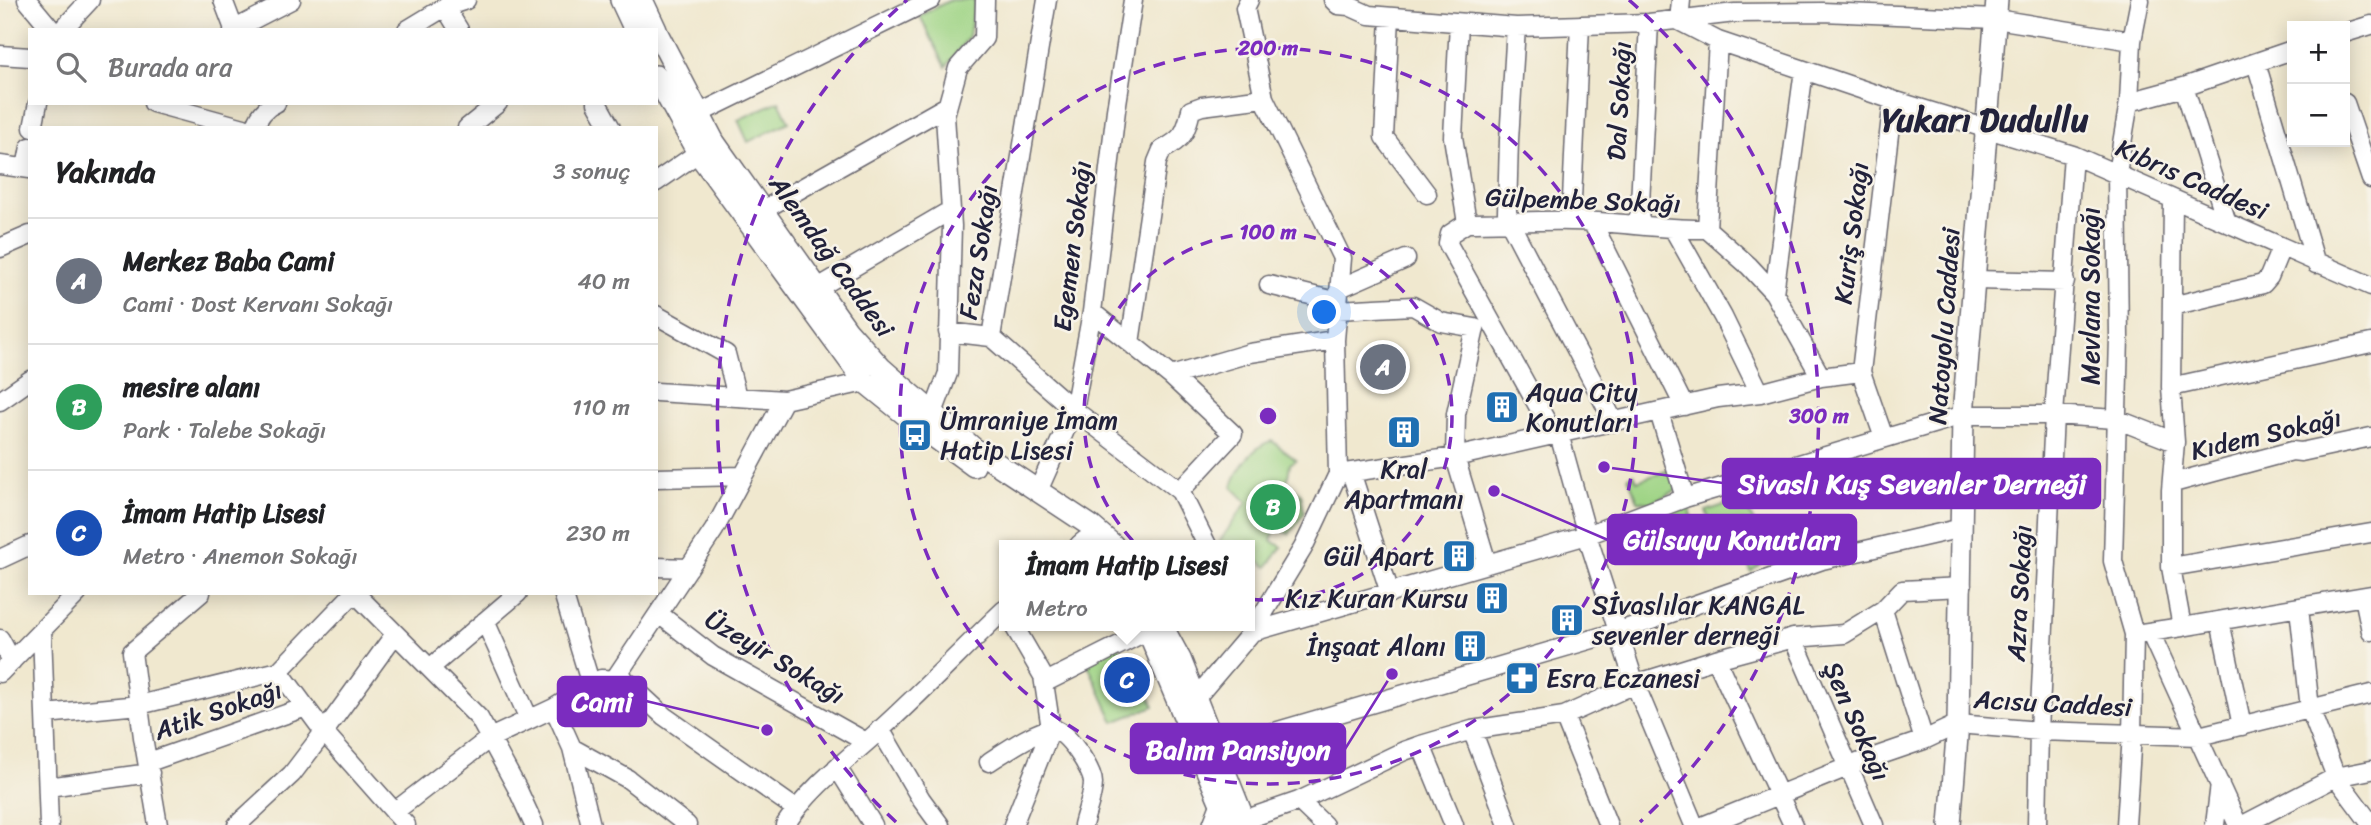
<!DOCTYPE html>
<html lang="tr">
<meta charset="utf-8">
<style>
body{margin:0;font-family:Sriracha,sans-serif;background:#f2f2f2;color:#202124}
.controls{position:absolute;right:21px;top:21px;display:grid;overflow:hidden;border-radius:0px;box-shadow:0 4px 18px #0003}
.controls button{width:63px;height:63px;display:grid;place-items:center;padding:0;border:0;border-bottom:2px solid #e0e0e0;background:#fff;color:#202124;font:35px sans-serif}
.you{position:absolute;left:1325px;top:313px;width:24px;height:24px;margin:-18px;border:5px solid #fff;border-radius:50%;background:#1a73e8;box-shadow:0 0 0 10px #1a73e833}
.badge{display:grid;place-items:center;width:46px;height:46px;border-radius:50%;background:#7c3aed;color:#fff;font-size:23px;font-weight:700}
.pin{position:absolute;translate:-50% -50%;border:4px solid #fff;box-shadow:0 2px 7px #0006}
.popup{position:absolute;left:999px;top:540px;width:256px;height:91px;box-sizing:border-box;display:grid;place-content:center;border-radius:0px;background:#fff;filter:drop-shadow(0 2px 5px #0005);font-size:23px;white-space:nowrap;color:#757577}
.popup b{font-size:26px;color:#202124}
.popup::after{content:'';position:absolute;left:50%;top:100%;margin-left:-14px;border:14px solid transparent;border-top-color:#fff}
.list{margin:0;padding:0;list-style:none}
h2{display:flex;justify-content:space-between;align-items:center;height:91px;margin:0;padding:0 28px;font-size:30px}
h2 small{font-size:23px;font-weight:400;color:#757577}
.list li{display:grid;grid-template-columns:46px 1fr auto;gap:21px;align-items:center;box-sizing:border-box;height:126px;padding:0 28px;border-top:2px solid #e0e0e0}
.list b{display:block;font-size:26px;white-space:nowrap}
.list p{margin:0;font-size:23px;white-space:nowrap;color:#757577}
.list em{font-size:23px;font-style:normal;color:#757577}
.icon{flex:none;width:38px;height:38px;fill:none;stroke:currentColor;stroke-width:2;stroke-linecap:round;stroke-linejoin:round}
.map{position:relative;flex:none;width:2371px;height:825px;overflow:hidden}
.search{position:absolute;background:#fff;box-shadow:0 4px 18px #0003;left:28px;top:28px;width:630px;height:77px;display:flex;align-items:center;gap:18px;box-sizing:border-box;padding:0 24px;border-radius:0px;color:#757577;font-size:26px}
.panel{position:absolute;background:#fff;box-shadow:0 4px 18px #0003;left:28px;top:126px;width:630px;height:469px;border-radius:0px}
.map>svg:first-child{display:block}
</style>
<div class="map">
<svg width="2371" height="825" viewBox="0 0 2371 825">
<rect width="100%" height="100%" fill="#f7f3e8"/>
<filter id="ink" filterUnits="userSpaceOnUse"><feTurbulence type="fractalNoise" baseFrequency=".0143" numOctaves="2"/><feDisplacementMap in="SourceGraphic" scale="14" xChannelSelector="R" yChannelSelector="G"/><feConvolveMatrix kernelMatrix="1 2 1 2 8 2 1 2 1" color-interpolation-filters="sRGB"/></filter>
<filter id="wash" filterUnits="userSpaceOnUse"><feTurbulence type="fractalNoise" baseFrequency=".00686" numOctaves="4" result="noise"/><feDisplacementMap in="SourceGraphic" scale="28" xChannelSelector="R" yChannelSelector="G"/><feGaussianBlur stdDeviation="1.57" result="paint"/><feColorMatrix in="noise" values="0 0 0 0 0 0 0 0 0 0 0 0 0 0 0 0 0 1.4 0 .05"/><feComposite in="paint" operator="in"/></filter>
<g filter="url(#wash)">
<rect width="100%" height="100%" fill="#f0e8cf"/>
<!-- green -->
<path fill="#9fd485" stroke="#607b60" stroke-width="2" d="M950,0h25l-6,36 -23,31 -26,-51z
M779,101l10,21 -41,20 -10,-22z
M1272,441l24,19 -6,4 -3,18 14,12 3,19 -15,21 -13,-6 -5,12 11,7 -15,20 -17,-13v-9h-33l30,-43 -15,-15c4,-17 23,-43 40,-46z
M1672,469l6,21 -28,13 -12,-2 -10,-24 6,-3 3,7z
M1742,499l15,29 7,33 -13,11 -13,-39 -12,-5 -14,-1 -6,-16z
M1687,503l14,36 -11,6 -2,5h-19l-14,-33z
M1118,643l21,51 10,2 5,10 -40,16 -29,-64z"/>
</g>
<g filter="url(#ink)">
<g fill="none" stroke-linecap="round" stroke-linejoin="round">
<!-- minor casing -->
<g stroke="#6a676f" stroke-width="21">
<path id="minor" d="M27,0l25,30
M223,0l11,29
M1047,0l-56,337 83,73 106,81 27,54
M1333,0l5,5 11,1 20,9 147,12 133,-4 86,-10 87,-1 174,7 136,22
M1681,0l-2,21 39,20 86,29 89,30 180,55 298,131
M445,7l14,23
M1390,17l-6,120 43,57
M1459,23l-6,114 14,86c35,0 69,-3 104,-2 45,0 90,9 136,8l42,37 25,27 30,-223
M1516,27l-7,113 -2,72 3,11 104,199
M62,30l28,-30
M233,30l58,-30
M407,30l38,-23 21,-7
M2345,33l26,-8
M0,55l30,2
M2256,63l60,201
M2184,87l43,136
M2129,102l55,-15 108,-37
M153,103l91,25
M597,103l14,25
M2345,103l26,76
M698,114l233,-114
M33,128l5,-25
M256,128c1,-11 10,-21 20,-25
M467,128l31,-25
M0,165l30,4
M26,168l4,-21
M656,182l42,-29
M2173,199l-2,188 4,55 -4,48v77l200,-34
M763,210l184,-104
M1571,221l9,-196
M1592,222l92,184
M1467,223l-17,11 -2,10 100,180 11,10 28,101 48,149 59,141
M1639,224l10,-201
M1707,229l11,-188
M1674,230l49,87 37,76
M0,248l30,-13
M1974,280l91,2
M1269,285l70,17
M1340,288l66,-29
M816,289l135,-79
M1774,293l47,84 40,-5 23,66
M2172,306l91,-22 6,-7 12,-29
M1337,310l76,-4 28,16 34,6 -19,86 -1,43 32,106
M1092,312l79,64 62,58 -53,57
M656,315l70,39 11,43
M948,332l43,5
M1130,343l27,-181 5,-12c21,-11 24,-17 29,-40l11,-4 62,-8
M1861,372l32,-272
M1171,376l79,-23 85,-13
M2171,387l200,-44
M656,392l128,8 81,-18
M0,401l30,-21
M1659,412l26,86
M933,413l15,-40 4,-147 -7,-111 13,-47 26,-30 1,-38
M1351,472l39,121
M1338,474l117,-17 263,-59 42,-5 61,-16
M656,478l87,-2
M2173,483l119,-32 9,1 70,-15
M1038,491l36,-81 18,-98 24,-202 17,-110
M1079,545l6,-5
M0,559l30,-14
M656,567l33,1
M355,593l124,125 38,70 17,37
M563,593l28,92
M2364,597l7,34
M2299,608l11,101 26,68 35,47
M1883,610l41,130
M659,614l54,42 153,86
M485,621l44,98
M2220,621l22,105
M1249,626l3,6 335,-97 98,-37 278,-83h91l62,4 59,23
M2182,627l189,-32
M42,631l7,194
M2150,632l88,193
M2142,633l40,-6 -11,-60
M395,634l-71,98 82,93
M1793,638l81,187
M0,639l12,22
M1716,659l77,166
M430,668l88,-75
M0,673l78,-80
M614,680l100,-150 70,-130
M1044,683l105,-53
M1195,699l57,-67 51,-84 35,-74 -3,-134 7,-82 -78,-160 -19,-90 4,-8
M554,708l47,-29 24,1 39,36 132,93
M45,714l94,-9 140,-34 75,-78
M1564,716l44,109
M880,729l41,70 19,26
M1472,730l36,95
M1421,745l33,80
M572,748l19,77
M1216,749l404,-118 202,-71 140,-32
M149,762l157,-55
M989,762c14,-9 47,-32 63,-33 13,-1 41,41 41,54 0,13 -7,29 -10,42
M837,767l36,58
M48,787l102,-14
M394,812l96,-74 64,-30 18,40 56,31 59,46
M1244,820l55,-19
M158,825l-15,-88 -11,-85 69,-59
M237,825l55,-51 32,-42 -45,-61
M785,825c25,-38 62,-65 95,-95 43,-39 83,-81 124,-120
M1013,825l38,-96 -8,-53 -29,-50
M1212,825l9,-23
M1324,825l-25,-24 105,-50 17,-6 51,-15 92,-14 71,-32 81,-25 78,-21 50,-4 39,-24 19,-20 60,-3
M1705,825l155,-63 64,-22 34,-16 81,7 160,5 172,-42
M2037,825l2,-94 15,-316 19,-260
M2126,825l6,-91 2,-100 -21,-73 6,-224 -2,-164 12,-71 3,-61 8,-41
M2215,825l5,-41
M2243,825l93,-48 35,-7"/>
</g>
<!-- major casing -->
<g stroke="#6a676f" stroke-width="24">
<path id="major" d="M621,0l14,30
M642,0l14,30
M656,31l58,111 133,188 34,38 92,80 118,78 22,19
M656,76l42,77 167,229 52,42 57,42
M1146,626l84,199
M1162,626l18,33 66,166
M1950,825l8,-101 5,-309 34,-415"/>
</g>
<!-- minor -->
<use href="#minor" stroke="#fff" stroke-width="18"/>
<!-- major -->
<use href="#major" stroke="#fff" stroke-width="21"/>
</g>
</g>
<!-- distance rings -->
<g fill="none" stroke="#7b2cbf" stroke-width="3.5" stroke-dasharray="12 9">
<circle cx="1268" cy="416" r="184"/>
<circle cx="1268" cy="416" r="368"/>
<path d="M896 822A551 551 0 0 1 907 0M1629 0A551 551 0 0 1 1640 822"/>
</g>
<!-- icons -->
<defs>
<g id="building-square" transform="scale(1.75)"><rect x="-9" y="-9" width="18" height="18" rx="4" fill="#1f6fb2" stroke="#f7f3e8"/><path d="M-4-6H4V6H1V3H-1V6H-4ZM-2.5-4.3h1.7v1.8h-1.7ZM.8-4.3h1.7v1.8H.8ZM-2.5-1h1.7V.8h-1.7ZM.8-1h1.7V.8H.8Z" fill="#fff"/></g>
<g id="bus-square" transform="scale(1.75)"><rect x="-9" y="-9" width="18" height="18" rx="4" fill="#1f6fb2" stroke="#f7f3e8"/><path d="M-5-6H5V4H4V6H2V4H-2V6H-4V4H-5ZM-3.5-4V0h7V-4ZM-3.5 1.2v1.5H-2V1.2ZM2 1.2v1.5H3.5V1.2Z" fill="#fff"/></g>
<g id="pharmacy-square" transform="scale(1.75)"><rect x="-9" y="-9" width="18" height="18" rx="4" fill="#1f6fb2" stroke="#f7f3e8"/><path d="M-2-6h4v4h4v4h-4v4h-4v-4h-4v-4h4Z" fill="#fff"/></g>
</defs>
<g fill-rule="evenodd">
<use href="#building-square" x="1502" y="407"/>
<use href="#building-square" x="1404" y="432"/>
<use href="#bus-square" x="915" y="435"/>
<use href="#building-square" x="1459" y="556"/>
<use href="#building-square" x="1492" y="598"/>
<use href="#building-square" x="1567" y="620"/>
<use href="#building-square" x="1470" y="646"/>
<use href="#pharmacy-square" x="1522" y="678"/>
</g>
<g text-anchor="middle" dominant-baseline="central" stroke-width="5" stroke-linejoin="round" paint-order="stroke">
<!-- street labels -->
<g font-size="26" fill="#22223b" stroke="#f7f3e8">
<text transform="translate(1619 101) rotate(-87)">Dal Sokağı</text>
<text transform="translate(2192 179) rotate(24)">Kıbrıs Caddesi</text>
<text transform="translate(1583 200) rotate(2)">Gülpembe Sokağı</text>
<text transform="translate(1851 233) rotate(-83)">Kuriş Sokağı</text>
<text transform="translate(1072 246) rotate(-83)">Egemen Sokağı</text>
<text transform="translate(978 252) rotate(-81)">Feza Sokağı</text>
<text transform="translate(832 256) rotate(54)">Alemdağ Caddesi</text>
<text transform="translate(2090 296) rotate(-90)">Mevlana Sokağı</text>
<text transform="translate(1944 326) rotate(-86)">Natoyolu Caddesi</text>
<text transform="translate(2266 434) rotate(-13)">Kıdem Sokağı</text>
<text transform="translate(2019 593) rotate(-87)">Azra Sokağı</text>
<text transform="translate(775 657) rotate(31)">Üzeyir Sokağı</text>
<text transform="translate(2053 703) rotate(3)">Acısu Caddesi</text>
<text transform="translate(218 710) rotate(-19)">Atik Sokağı</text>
<text transform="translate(1857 721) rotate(66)">Şen Sokağı</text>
</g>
<!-- poi labels -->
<g font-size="26" fill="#22223b" stroke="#f7f3e8" text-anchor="start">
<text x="1526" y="392">Aqua City<tspan x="1526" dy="30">Konutları</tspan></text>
<text x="940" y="420">Ümraniye İmam<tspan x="940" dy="30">Hatip Lisesi</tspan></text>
<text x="1404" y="469" text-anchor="middle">Kral<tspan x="1404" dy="30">Apartmanı</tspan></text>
<text x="1434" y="556" text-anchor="end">Gül Apart</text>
<text x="1468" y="598" text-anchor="end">Kız Kuran Kursu</text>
<text x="1592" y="605">Sİvaslılar KANGAL<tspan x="1592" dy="30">sevenler derneği</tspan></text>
<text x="1446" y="646" text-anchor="end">İnşaat Alanı</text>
<text x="1546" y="678">Esra Eczanesi</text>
</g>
<!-- district labels -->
<g font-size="33" font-weight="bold" fill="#22223b" stroke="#f7f3e8">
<text x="1985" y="120">Yukarı Dudullu</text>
</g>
</g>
<circle cx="1268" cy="416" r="10" fill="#7b2cbf" stroke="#f7f3e8" stroke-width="3.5"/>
<g font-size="21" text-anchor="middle" font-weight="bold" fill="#7b2cbf" stroke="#f7f3e8" stroke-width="5" stroke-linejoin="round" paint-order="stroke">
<text x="1268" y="55">200 m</text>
<text x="1268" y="239">100 m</text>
<text x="1819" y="423">300 m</text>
</g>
<!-- callouts -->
<path fill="none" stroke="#7b2cbf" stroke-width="2.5" d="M1604 467L1723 483M1494 491L1608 540M767 730L646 701M1392 674L1345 749"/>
<g fill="#7b2cbf" stroke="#f7f3e8" stroke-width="2.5">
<circle cx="1604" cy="467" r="7"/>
<circle cx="1494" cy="491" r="7"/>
<circle cx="767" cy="730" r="7"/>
<circle cx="1392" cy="674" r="7"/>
</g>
<g fill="#7b2cbf" stroke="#7b2cbf" stroke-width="2.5">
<rect x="1723" y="459" width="377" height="49" rx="7"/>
<rect x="1608" y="515" width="248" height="49" rx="7"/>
<rect x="558" y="677" width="88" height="49" rx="7"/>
<rect x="1131" y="724" width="214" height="49" rx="7"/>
</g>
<g font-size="28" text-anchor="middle" font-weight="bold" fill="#fff">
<text x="1912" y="493">Sivaslı Kuş Sevenler Derneği</text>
<text x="1732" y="549">Gülsuyu Konutları</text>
<text x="602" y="711">Cami</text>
<text x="1238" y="759">Balım Pansiyon</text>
</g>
</svg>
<div class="controls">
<button>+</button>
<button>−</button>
</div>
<div class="you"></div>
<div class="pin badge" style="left:1383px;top:367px;background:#6b7280">A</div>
<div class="pin badge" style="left:1273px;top:507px;background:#2e9e5b">B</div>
<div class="pin badge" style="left:1127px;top:680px;background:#1a4fb4">C</div>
<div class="popup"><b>İmam Hatip Lisesi</b>Metro</div>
<div class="search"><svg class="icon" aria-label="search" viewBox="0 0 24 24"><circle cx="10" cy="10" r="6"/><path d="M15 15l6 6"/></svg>Burada ara</div>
<section class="panel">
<h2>Yakında<small>3 sonuç</small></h2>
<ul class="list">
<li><span class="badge" style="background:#6b7280">A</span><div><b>Merkez Baba Cami</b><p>Cami · Dost Kervanı Sokağı</p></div><em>40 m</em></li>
<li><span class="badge" style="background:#2e9e5b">B</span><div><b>mesire alanı</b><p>Park · Talebe Sokağı</p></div><em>110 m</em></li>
<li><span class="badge" style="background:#1a4fb4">C</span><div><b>İmam Hatip Lisesi</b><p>Metro · Anemon Sokağı</p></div><em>230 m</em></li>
</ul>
</section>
</div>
